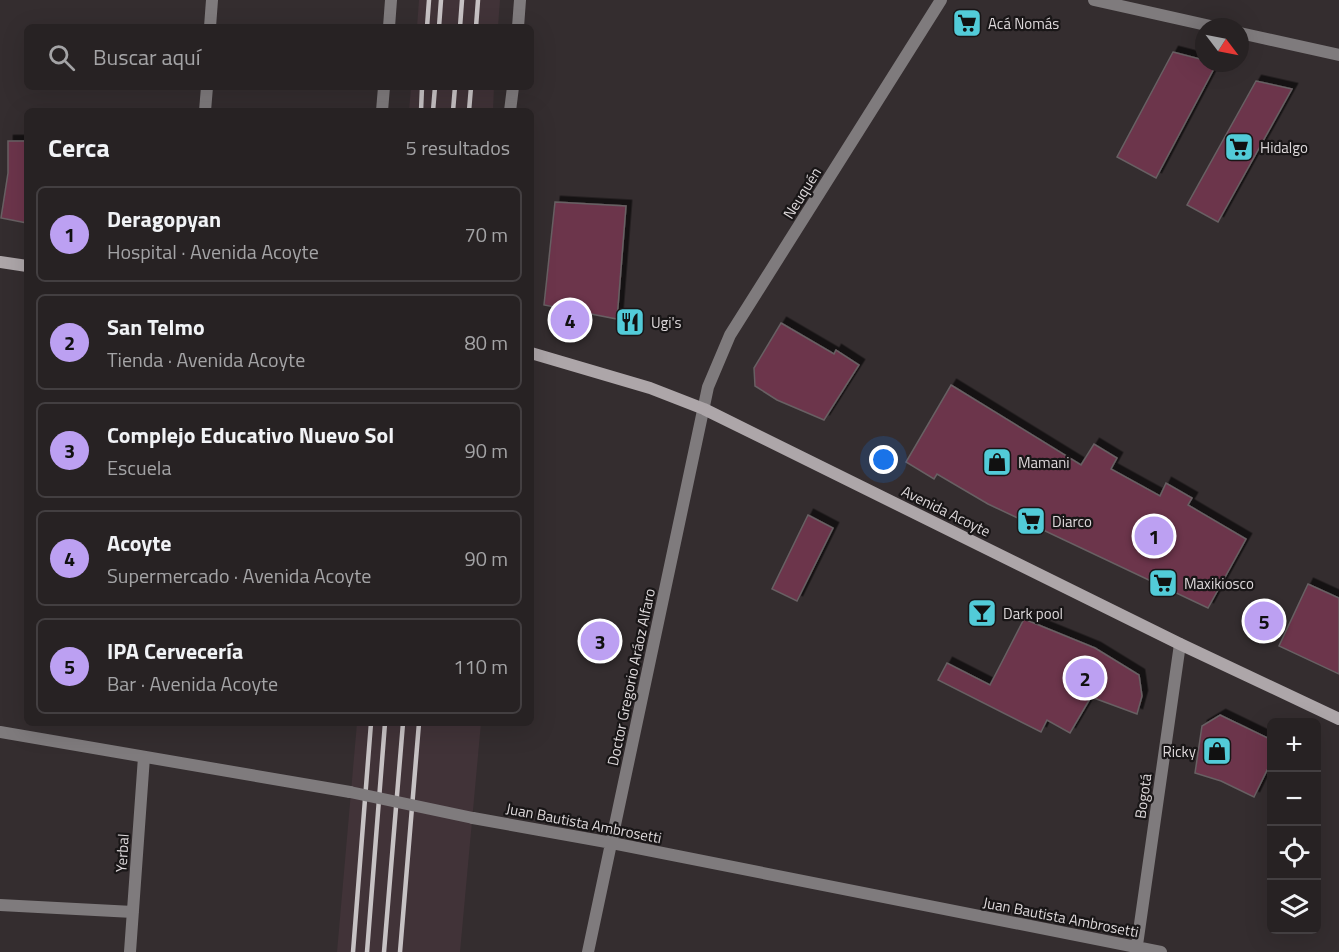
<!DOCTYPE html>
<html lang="es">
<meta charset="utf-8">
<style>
body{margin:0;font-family:"Titillium Web",sans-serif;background:#2f2a2b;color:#f1f3f6}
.controls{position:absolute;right:18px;bottom:18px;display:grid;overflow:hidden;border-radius:9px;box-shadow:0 6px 24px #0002}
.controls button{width:54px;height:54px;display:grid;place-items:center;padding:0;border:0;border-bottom:2px solid #433f41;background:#272223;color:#f1f3f6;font:30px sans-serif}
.compass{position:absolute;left:1195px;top:18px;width:54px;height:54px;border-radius:50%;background:#272223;box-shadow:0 6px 24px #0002;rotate:122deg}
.you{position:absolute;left:884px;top:460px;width:21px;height:21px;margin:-15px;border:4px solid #fff;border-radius:50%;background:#1a73e8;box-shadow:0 0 0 9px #1a73e833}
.badge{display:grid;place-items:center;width:39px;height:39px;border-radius:50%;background:#bca0f2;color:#111;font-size:20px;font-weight:700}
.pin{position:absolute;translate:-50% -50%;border:3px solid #fff;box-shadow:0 2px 6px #0006}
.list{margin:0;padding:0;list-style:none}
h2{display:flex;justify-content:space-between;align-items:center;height:78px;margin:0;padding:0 24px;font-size:26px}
h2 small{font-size:20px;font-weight:400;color:#a4a4a6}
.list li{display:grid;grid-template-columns:39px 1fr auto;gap:18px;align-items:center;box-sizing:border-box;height:96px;margin:0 12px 12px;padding:0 12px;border:2px solid #433f41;border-radius:9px}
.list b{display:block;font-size:22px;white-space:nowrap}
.list p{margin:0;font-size:20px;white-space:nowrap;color:#a4a4a6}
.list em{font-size:20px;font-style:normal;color:#a4a4a6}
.icon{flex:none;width:33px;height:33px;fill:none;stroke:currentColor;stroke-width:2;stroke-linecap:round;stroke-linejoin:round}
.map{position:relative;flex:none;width:1339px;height:952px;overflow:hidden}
.search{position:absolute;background:#272223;box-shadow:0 6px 24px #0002;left:24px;top:24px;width:510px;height:66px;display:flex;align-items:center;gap:15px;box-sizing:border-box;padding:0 21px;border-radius:9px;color:#a4a4a6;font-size:22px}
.panel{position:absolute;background:#272223;box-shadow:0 6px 24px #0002;left:24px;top:108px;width:510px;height:618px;border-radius:9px}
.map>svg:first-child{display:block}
</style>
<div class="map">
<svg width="1339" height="952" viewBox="0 0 1339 952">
<defs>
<filter id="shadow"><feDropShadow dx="5.5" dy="-5.5" stdDeviation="0" flood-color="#0009"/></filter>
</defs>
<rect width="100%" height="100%" fill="#342d2f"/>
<!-- built -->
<path fill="#413338" d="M419,0h81l-2,27h-81z
M411,87h83l-1,24h-84z
M357,723h124l-21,229h-123z"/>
<!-- building -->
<path fill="#6c354c" stroke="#686063" stroke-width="1.5" filter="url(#shadow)" d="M1173,52l31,8v3h13l-61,115 -39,-21z
M1256,81l36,8 -74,133 -31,-17z
M8,141h19v82l-26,-5 7,-45z
M555,202l71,4 -9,113 -73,-14z
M781,323l53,31 2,-4 23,15 -35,55 -47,-20 -22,-14 -1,-18z
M951,385l130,80 13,-21 23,14 -6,11 49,27 6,-13 26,15 -4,7 58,34 -38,69 -220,-104 -51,-30 -3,5 -28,-17z
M808,515l25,13 -36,73 -25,-12z
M1308,584l31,14v76l-60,-28z
M1024,619l71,29 44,27 3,21 -5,18 -46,-17 -21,36 -23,-13 -6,12 -103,-52 9,-17 43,22z
M1220,715l52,25v20l-18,37 -33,-16 -26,-8 7,-47z"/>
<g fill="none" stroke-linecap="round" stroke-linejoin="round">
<!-- street -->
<path stroke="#7f7b7d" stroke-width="12" d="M1094,0l121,27
M210,27l2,-27
M389,27l2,-27
M518,27l2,-27
M1240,33l99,22
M205,111l2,-24
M382,111l2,-24
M510,111l3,-24
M0,732l350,60
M473,818l139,25 549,109
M0,905l133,7
M130,952l14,-195
M588,952l120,-565 22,-52 211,-335
M1136,952l44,-308"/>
<!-- secondary -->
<path stroke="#ada6a9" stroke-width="12" d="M0,262l27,4
M531,353l119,35 54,21 476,235 159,75"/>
<!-- rail -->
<path stroke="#c7c2c4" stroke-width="4.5" d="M427,27l2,-27
M439,27l2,-27
M460,27l2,-27
M476,27l2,-27
M421,111l1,-24
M433,111l2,-24
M453,111l2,-24
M469,111l2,-24
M353,952l18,-229
M367,952l18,-229
M384,952l19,-229
M400,952l19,-229"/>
<!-- street-bridge -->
<path stroke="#7f7b7d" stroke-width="12" d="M350,792l123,26"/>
</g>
<!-- icons -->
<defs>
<g id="supermarket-square" transform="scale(1.5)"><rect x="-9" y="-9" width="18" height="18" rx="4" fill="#52cbd8" stroke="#191617"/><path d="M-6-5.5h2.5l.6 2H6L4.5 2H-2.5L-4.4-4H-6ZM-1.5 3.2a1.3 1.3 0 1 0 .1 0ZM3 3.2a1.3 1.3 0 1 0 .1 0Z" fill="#111"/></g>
<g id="restaurant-square" transform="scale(1.5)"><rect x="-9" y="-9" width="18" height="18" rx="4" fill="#52cbd8" stroke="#191617"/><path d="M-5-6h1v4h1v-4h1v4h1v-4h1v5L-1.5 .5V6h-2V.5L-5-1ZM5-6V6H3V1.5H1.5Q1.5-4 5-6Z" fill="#111"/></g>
<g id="shop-square" transform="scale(1.5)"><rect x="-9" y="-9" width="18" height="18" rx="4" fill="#52cbd8" stroke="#191617"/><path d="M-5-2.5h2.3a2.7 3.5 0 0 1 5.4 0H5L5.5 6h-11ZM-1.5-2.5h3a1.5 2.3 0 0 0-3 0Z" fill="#111"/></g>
<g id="bar-square" transform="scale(1.5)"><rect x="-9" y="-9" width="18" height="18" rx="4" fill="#52cbd8" stroke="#191617"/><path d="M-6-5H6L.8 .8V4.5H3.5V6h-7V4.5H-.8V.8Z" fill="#111"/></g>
</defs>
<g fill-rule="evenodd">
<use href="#supermarket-square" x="967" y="23"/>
<use href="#supermarket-square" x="1239" y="147"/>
<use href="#restaurant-square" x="630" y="322"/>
<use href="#shop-square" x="997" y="462"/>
<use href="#supermarket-square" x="1031" y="521"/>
<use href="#supermarket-square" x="1163" y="583"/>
<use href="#bar-square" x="982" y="613"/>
<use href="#shop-square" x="1217" y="751"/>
</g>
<g text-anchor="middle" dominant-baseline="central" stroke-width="4.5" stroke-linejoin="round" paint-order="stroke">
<!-- poi labels -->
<g font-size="15" fill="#ded9db" stroke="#191617" text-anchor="start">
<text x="988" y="23">Acá Nomás</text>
<text x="1260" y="147">Hidalgo</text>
<text x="651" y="322">Ugi's</text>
<text x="1018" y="462">Mamani</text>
<text x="1052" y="521">Diarco</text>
<text x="1184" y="583">Maxikiosco</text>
<text x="1003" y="613">Dark pool</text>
<text x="1196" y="751" text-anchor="end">Ricky</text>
</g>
<!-- street labels -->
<g font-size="15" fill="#ded9db" stroke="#191617">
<text transform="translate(802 193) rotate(-58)">Neuquén</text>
<text transform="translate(946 511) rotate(26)">Avenida Acoyte</text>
<text transform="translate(631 677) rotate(-78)">Doctor Gregorio Aráoz Alfaro</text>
<text transform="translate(1143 796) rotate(-82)">Bogotá</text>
<text transform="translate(584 823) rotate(11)">Juan Bautista Ambrosetti</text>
<text transform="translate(122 853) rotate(-86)">Yerbal</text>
<text transform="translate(1061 917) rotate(11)">Juan Bautista Ambrosetti</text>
</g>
</g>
</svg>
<div class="controls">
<button>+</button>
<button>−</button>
<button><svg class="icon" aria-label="locate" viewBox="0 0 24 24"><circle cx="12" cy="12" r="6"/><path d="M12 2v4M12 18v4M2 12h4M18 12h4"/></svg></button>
<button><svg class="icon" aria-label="layers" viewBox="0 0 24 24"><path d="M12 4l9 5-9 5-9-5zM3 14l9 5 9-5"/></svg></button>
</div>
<svg class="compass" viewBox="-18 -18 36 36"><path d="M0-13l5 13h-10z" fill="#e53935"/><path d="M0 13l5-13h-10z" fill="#a4a4a6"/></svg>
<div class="you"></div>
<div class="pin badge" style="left:1154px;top:536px">1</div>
<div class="pin badge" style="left:1085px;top:678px">2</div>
<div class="pin badge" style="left:600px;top:641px">3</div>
<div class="pin badge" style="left:570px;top:320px">4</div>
<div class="pin badge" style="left:1264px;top:621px">5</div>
<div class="search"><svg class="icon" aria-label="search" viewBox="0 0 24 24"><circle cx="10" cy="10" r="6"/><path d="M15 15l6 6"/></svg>Buscar aquí</div>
<section class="panel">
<h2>Cerca<small>5 resultados</small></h2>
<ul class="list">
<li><span class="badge">1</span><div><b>Deragopyan</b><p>Hospital · Avenida Acoyte</p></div><em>70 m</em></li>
<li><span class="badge">2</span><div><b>San Telmo</b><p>Tienda · Avenida Acoyte</p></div><em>80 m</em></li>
<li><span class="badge">3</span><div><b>Complejo Educativo Nuevo Sol</b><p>Escuela</p></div><em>90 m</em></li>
<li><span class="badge">4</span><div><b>Acoyte</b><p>Supermercado · Avenida Acoyte</p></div><em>90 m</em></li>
<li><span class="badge">5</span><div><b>IPA Cervecería</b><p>Bar · Avenida Acoyte</p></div><em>110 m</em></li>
</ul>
</section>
</div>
